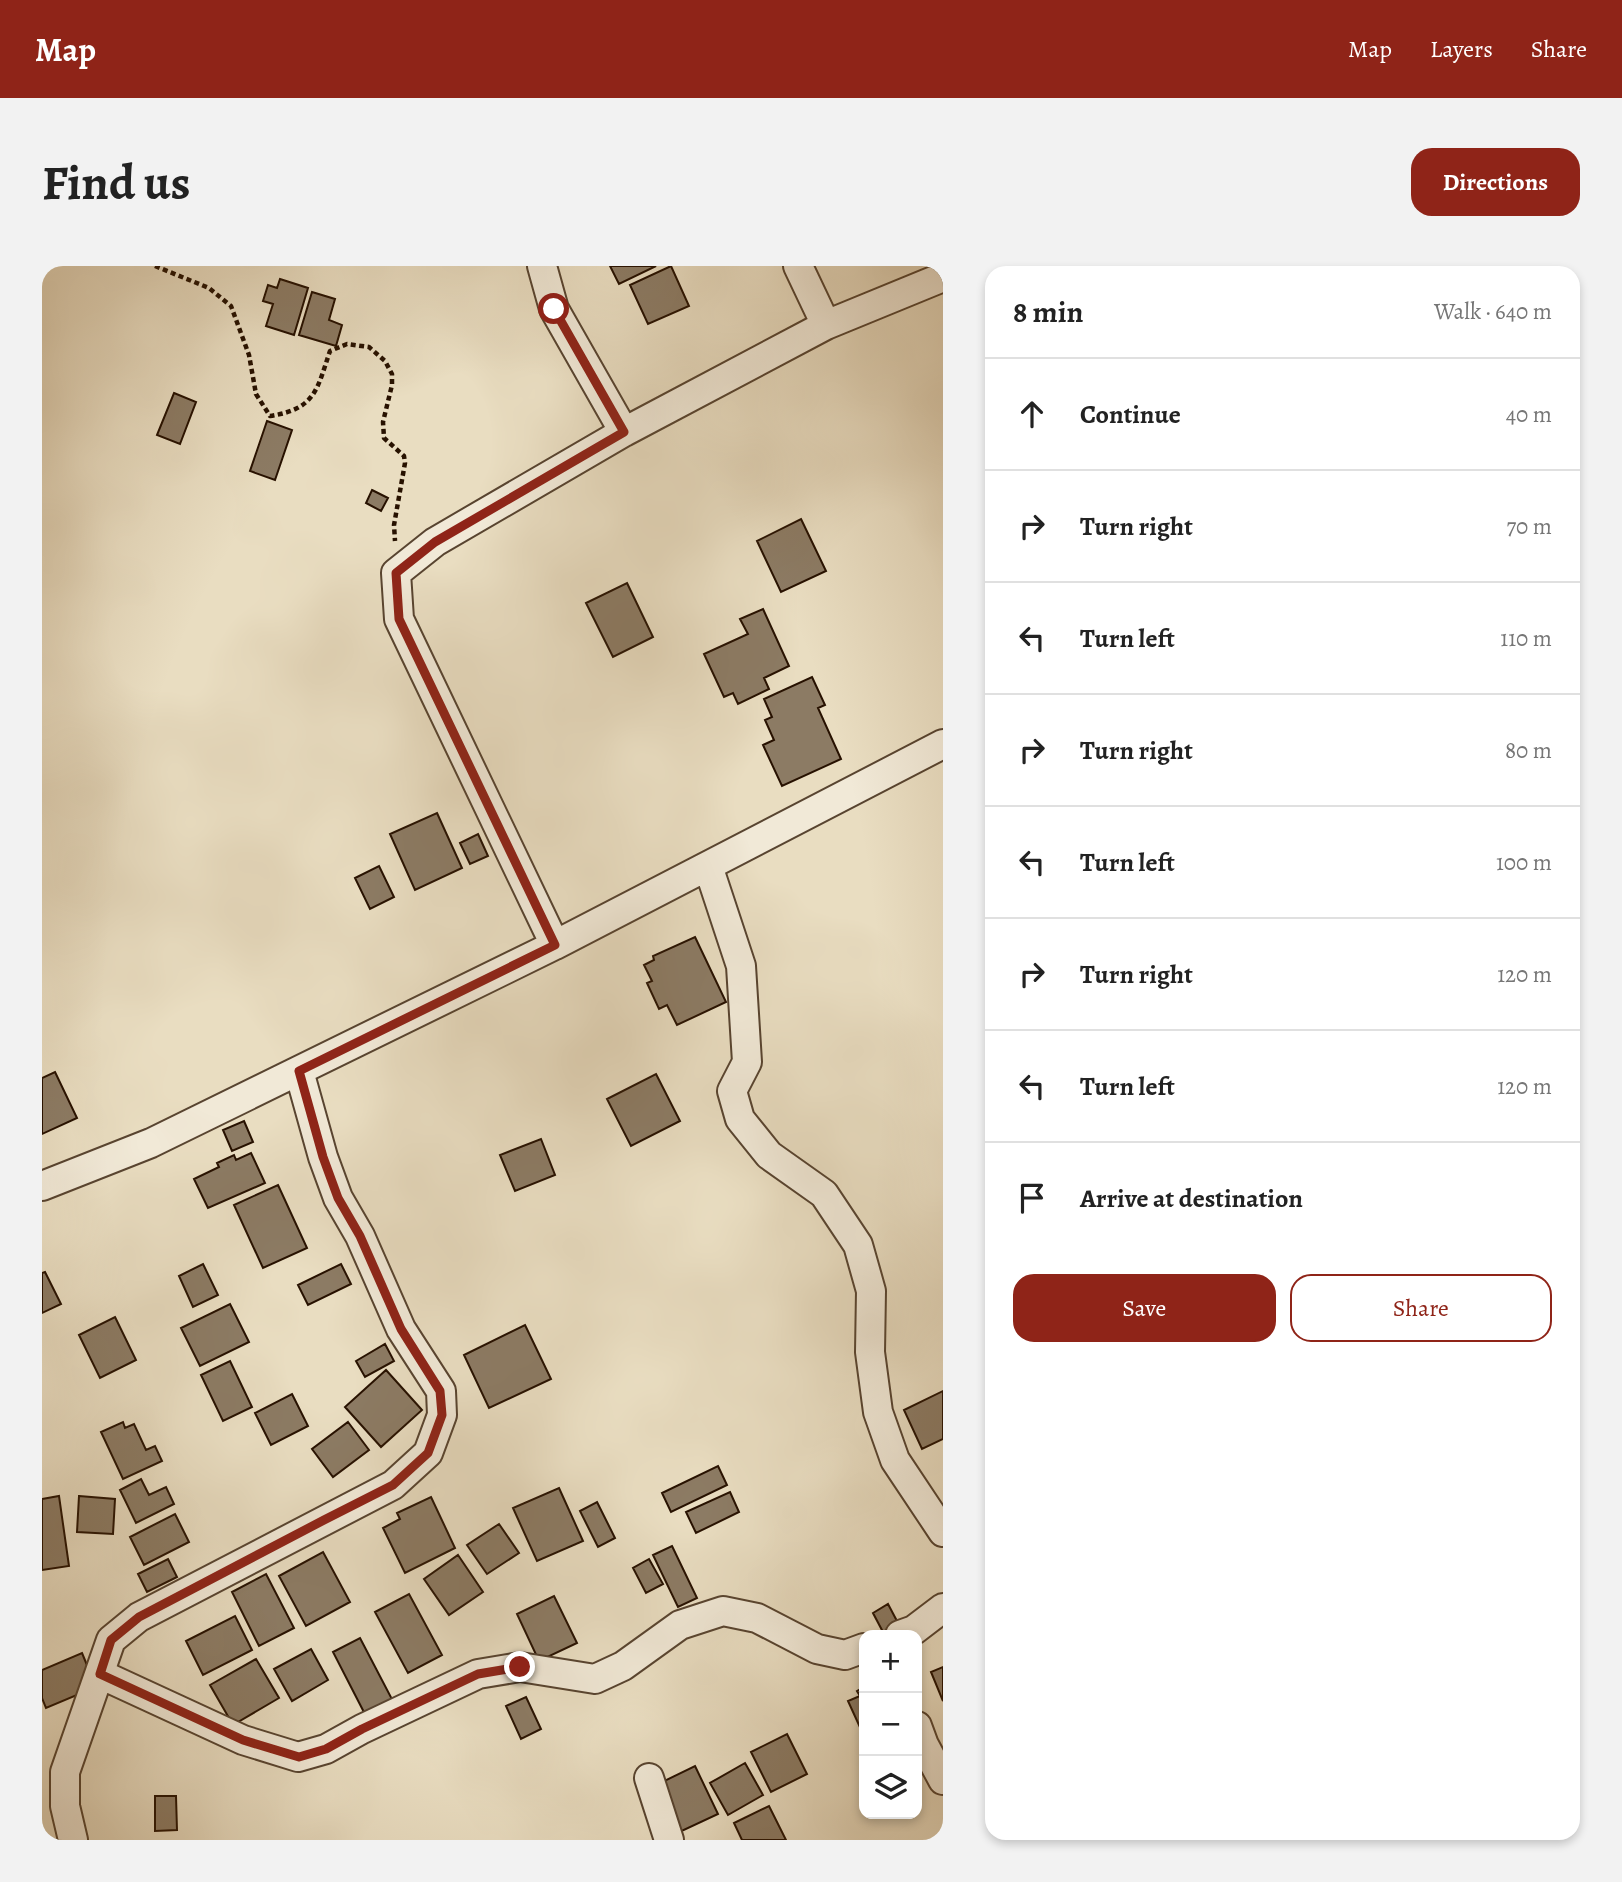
<!DOCTYPE html>
<meta charset="utf-8">
<style>
body{margin:0;font-family:Alegreya,serif;background:#f2f2f2;color:#222}
.controls{position:absolute;right:21px;bottom:21px;display:grid;overflow:hidden;border-radius:14px;box-shadow:0 4px 10px #0003}
.controls button{width:63px;height:63px;display:grid;place-items:center;padding:0;border:0;border-bottom:2px solid #e0e0e0;background:#fff;color:#222;font:35px sans-serif}
.stop{position:absolute;width:21px;height:21px;margin:-16px;border:5px solid #8f2418;border-radius:50%;background:#fff}
.stop.end{background:#8f2418;border-color:#fff;box-shadow:0 2px 7px #0008}
.list{margin:0;padding:0;list-style:none}
h2{display:flex;justify-content:space-between;align-items:center;height:91px;margin:0;padding:0 28px;font-size:30px}
h2 small{font-size:23px;font-weight:400;color:#767676}
.list li{display:grid;grid-template-columns:46px 1fr auto;gap:21px;align-items:center;box-sizing:border-box;height:112px;padding:0 28px;border-top:2px solid #e0e0e0}
.list b{display:block;font-size:26px;white-space:nowrap}
.list em{font-size:23px;font-style:normal;color:#767676}
.actions{display:flex;gap:14px;padding:21px 28px}
.actions a{flex:1;padding:16px 0;border:2px solid #8f2418;border-radius:21px;text-align:center;font-size:24px;color:#8f2418}
.actions .main{background:#8f2418;color:#fff}
.icon{flex:none;width:38px;height:38px;fill:none;stroke:currentColor;stroke-width:2;stroke-linecap:round;stroke-linejoin:round}
.map{position:relative;flex:none;width:901px;height:1574px;overflow:hidden;border-radius:21px}
header{display:flex;align-items:center;gap:42px;box-sizing:border-box;height:98px;padding:0 35px;background:#8f2418;color:#fff}
header strong{font-size:33px}
nav{display:flex;gap:38px;margin-inline-start:auto;font-size:24px}
.intro{display:flex;align-items:center;justify-content:space-between;box-sizing:border-box;height:168px;padding:0 42px}
h1{margin:0;font-size:49px}
.button{padding:18px 32px;border-radius:21px;background:#8f2418;color:#fff;font-size:24px;font-weight:700}
main{display:flex;gap:42px;padding:0 42px}
aside{flex:1;background:#fff;border-radius:21px;box-shadow:0 4px 10px #0003}
.map>svg:first-child{display:block}
</style>
<header>
<strong>Map</strong>
<nav><a>Map</a><a>Layers</a><a>Share</a></nav>
</header>
<div class="intro"><h1>Find us</h1><a class="button">Directions</a></div>
<main>
<div class="map">
<svg width="901" height="1574" viewBox="0 0 901 1574">
<rect width="100%" height="100%" fill="#e9ddc1"/>
<filter id="stains"><feTurbulence type="fractalNoise" baseFrequency=".00286" numOctaves="4"/><feColorMatrix values="0 0 0 0 .2 0 0 0 0 .09 0 0 0 0 .02 0 0 0 .5 -.17"/></filter>
<radialGradient id="worn" r=".72"><stop offset=".6" stop-color="#630" stop-opacity="0"/><stop offset="1" stop-color="#630" stop-opacity=".3"/></radialGradient>
<!-- building -->
<path fill="#8c7b64" stroke="#271100" stroke-width="2" d="M568,0h46l-37,18z
M629,0l18,40 -41,18 -18,-39z
M238,13l28,9 -14,47 -28,-9 7,-22 -10,-3 5,-16 9,3z
M270,26l23,7 -6,21 13,5 -6,21 -37,-11z
M132,127l22,9 -16,42 -23,-9z
M225,155l25,9 -17,50 -25,-9z
M330,224l16,8 -7,13 -15,-8z
M759,253l25,52 -45,21 -24,-51z
M585,317l26,54 -40,20 -27,-54z
M721,343l26,57 -25,12 5,11 -31,15 -5,-11 -9,4 -20,-43 44,-20 -8,-15z
M770,411l13,28 -7,3 23,51 -59,27 -19,-41 11,-5 -9,-20 7,-3 -8,-18z
M395,547l25,55 -47,22 -25,-56z
M436,568l10,22 -18,8 -10,-21z
M337,600l15,31 -24,12 -15,-31z
M653,671l31,65 -49,23 -10,-20 -8,4 -12,-26 5,-2 -8,-16 10,-5 -1,-4z
M13,806l22,46 -35,16v-56z
M614,808l24,47 -49,25 -24,-47z
M202,855l9,21 -21,9 -9,-21z
M499,873l14,36 -40,16 -15,-36z
M209,887l14,30 -57,25 -14,-29 25,-12 -2,-4 17,-8 2,5z
M236,919l29,63 -44,20 -29,-63z
M161,998l15,31 -25,12 -14,-31z
M299,998l10,20 -43,21 -10,-20z
M3,1006l16,32 -19,9v-40z
M188,1038l19,38 -49,24 -19,-38z
M73,1051l21,43 -36,18 -21,-43z
M483,1059l26,54 -62,29 -25,-53z
M343,1078l9,17 -29,16 -9,-16z
M188,1095l22,46 -29,14 -22,-46z
M344,1104l36,40 -41,37 -36,-40z
M901,1125v48l-21,10 -18,-39z
M250,1128l16,32 -37,19 -16,-32z
M81,1156l2,6 9,-4 12,26 9,-4 7,15 -39,18 -22,-47z
M306,1156l21,28 -36,27 -21,-28z
M676,1200l9,19 -56,27 -9,-19z
M99,1213l8,16 17,-8 8,17 -38,19 -16,-33z
M517,1222l24,53 -46,20 -24,-53z
M688,1226l9,20 -43,21 -10,-21z
M17,1230l10,70 -27,4v-71z
M37,1230l36,3 -2,35 -36,-2z
M389,1231l24,51 -50,25 -22,-45 17,-9 -3,-6z
M555,1236l18,36 -17,9 -18,-36z
M133,1248l14,28 -45,23 -14,-28z
M457,1258l20,29 -32,21 -20,-29z
M630,1280l25,52 -19,9 -25,-52z
M281,1286l27,50 -44,24 -27,-50z
M416,1289l25,37 -34,23 -25,-36z
M126,1293l9,18 -30,15 -9,-18z
M607,1293l14,25 -17,9 -13,-25z
M224,1308l28,54 -35,18 -27,-54z
M367,1328l33,61 -34,18 -33,-61z
M512,1330l23,47 -38,18 -22,-47z
M846,1338l10,19 -15,9 -10,-19z
M193,1350l17,34 -49,25 -17,-34z
M318,1372l35,67 -27,15 -35,-68z
M269,1383l17,31 -36,21 -18,-32z
M40,1387l14,34 -50,21 -4,-10v-28z
M214,1393l23,39 -46,27 -23,-40z
M901,1401v34l-12,-29z
M822,1421v49l-16,-35 12,-5 -3,-5z
M484,1431l15,32 -20,10 -15,-33z
M745,1468l20,40 -36,18 -20,-40z
M703,1497l18,32 -35,20 -18,-32z
M653,1500l23,48 -47,22 -23,-47z
M113,1530h21l1,34 -22,1z
M727,1540l17,34h-44l-8,-17z"/>
<g fill="none" stroke-linecap="round" stroke-linejoin="round">
<!-- minor casing -->
<g stroke="#584430" stroke-width="32">
<path id="minor" d="M500,0l12,43 70,123
M756,0l28,59
M666,600l33,100 6,96 -15,29 8,28 29,36 55,39 34,51 13,46 -1,61 8,60 17,48 48,72
M513,679l-156,-326 -3,-46 39,-31 189,-110 202,-107 117,-48
M0,920l109,-43 404,-198 388,-201
M858,1369l14,-5 29,-22
M58,1408l143,66 55,17 28,-8 36,-20 116,-55 42,-7 75,12 28,-13 57,-41 43,-14 34,7 60,31 28,6 19,-7
M875,1460l7,19 19,35
M607,1512l20,62
M31,1574l-8,-34v-34l46,-132 28,-23 254,-132 35,-32 14,-38 -1,-24 -40,-62 -41,-93 -22,-38 -15,-41 -24,-86"/>
</g>
<!-- path -->
<path stroke="#271100" stroke-width="4.5" stroke-dasharray="5 3.5" stroke-linecap="butt" d="M113,0l54,22 22,18 18,49 7,39 14,22c46,-7 47,-27 60,-65l17,-7 22,3 16,14 7,13v11l-9,37 1,16 20,18 1,7 -11,62 1,16"/>
<!-- minor -->
<use href="#minor" stroke="#f1e9d7" stroke-width="28"/>
</g>
<g fill="none" stroke-linecap="round" stroke-linejoin="round">
<!-- route -->
<path stroke="#8f2418" stroke-width="9" d="M478,1401l-42,7 -116,55 -36,20 -27,8 -56,-17 -143,-66 11,-34 28,-23 185,-97 69,-35 35,-32 14,-38 -2,-24 -39,-62 -41,-93 -22,-38 -15,-41 -24,-86 256,-126 -156,-326 -3,-46 39,-31 189,-110 -70,-123"/>
</g>
<rect width="100%" height="100%" filter="url(#stains)"/>
<rect width="100%" height="100%" fill="url(#worn)"/>
</svg>
<div class="controls">
<button>+</button>
<button>−</button>
<button><svg class="icon" aria-label="layers" viewBox="0 0 24 24"><path d="M12 4l9 5-9 5-9-5zM3 14l9 5 9-5"/></svg></button>
</div>
<div class="stop" style="left:512px;top:43px"></div>
<div class="stop end" style="left:478px;top:1401px"></div>
</div>
<aside>
<h2>8 min<small>Walk · 640 m</small></h2>
<ul class="list">
<li><svg class="icon" aria-label="ahead" viewBox="0 0 24 24"><path d="M12 20V5M6 11l6-6 6 6"/></svg><div><b>Continue</b></div><em>40 m</em></li>
<li><svg class="icon" aria-label="right" viewBox="0 0 24 24"><path d="M7 20v-9h11M14 6l5 5-5 5"/></svg><div><b>Turn right</b></div><em>70 m</em></li>
<li><svg class="icon" aria-label="left" viewBox="0 0 24 24"><path d="M17 20v-9H6M10 6l-5 5 5 5"/></svg><div><b>Turn left</b></div><em>110 m</em></li>
<li><svg class="icon" aria-label="right" viewBox="0 0 24 24"><path d="M7 20v-9h11M14 6l5 5-5 5"/></svg><div><b>Turn right</b></div><em>80 m</em></li>
<li><svg class="icon" aria-label="left" viewBox="0 0 24 24"><path d="M17 20v-9H6M10 6l-5 5 5 5"/></svg><div><b>Turn left</b></div><em>100 m</em></li>
<li><svg class="icon" aria-label="right" viewBox="0 0 24 24"><path d="M7 20v-9h11M14 6l5 5-5 5"/></svg><div><b>Turn right</b></div><em>120 m</em></li>
<li><svg class="icon" aria-label="left" viewBox="0 0 24 24"><path d="M17 20v-9H6M10 6l-5 5 5 5"/></svg><div><b>Turn left</b></div><em>120 m</em></li>
<li><svg class="icon" aria-label="arrive" viewBox="0 0 24 24"><path d="M6 21V4h12l-3 4 3 4H6"/></svg><div><b>Arrive at destination</b></div></li>
</ul>
<div class="actions"><a class="main">Save</a><a>Share</a></div>
</aside>
</main>
